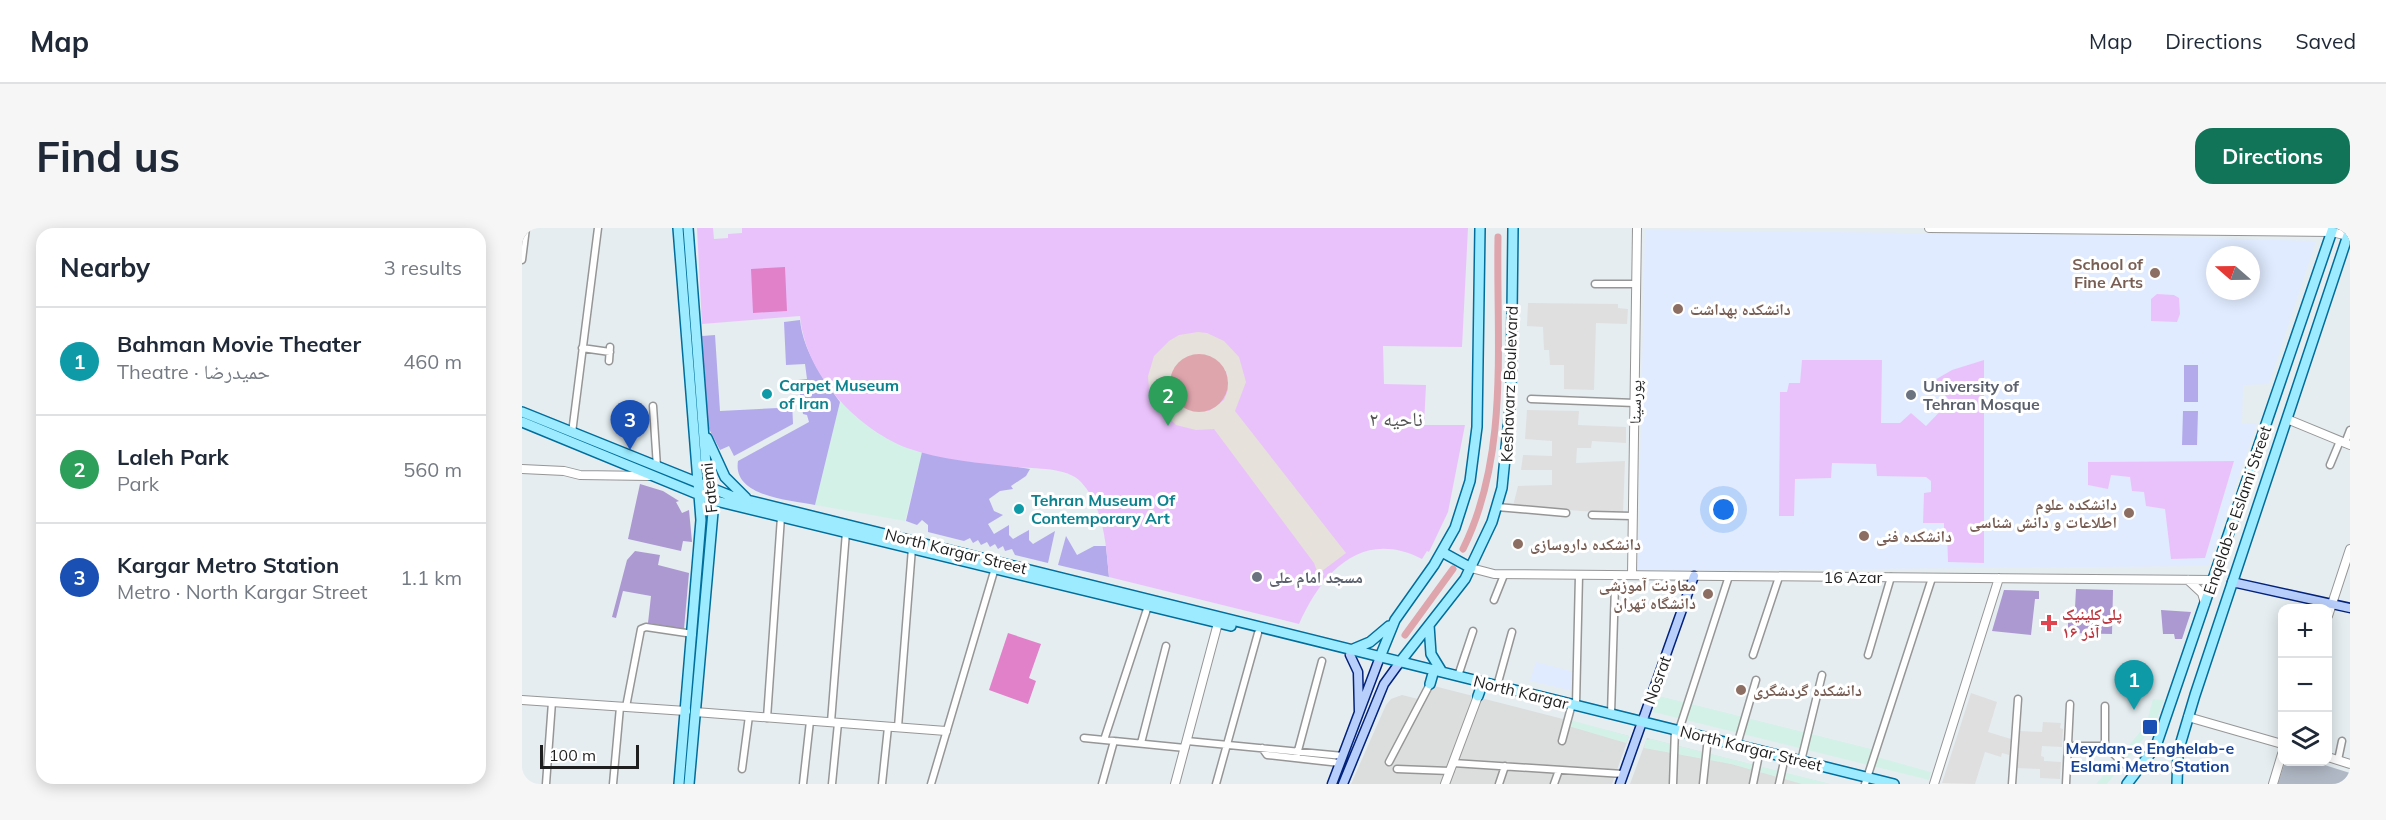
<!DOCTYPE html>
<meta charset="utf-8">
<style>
body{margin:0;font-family:Mulish,"Noto Naskh Arabic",sans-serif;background:#f6f6f7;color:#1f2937}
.controls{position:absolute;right:18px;bottom:18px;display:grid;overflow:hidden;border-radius:12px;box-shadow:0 3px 15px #0003}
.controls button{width:54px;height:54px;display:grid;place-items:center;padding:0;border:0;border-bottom:2px solid #e0e1e3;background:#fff;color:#1f2937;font:30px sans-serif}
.compass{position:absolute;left:1684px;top:18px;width:54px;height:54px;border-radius:50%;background:#fff;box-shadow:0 3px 15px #0003;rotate:290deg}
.scale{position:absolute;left:18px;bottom:15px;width:99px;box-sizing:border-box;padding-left:6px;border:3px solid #1f1f1f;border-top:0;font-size:16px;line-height:21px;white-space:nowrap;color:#1f1f1f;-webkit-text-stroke:4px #fff;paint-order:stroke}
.you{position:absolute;left:1202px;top:282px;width:21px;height:21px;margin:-15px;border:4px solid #fff;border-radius:50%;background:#1a73e8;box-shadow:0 0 0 9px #1a73e833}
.badge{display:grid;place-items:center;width:39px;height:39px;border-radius:50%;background:#117459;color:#fff;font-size:20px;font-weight:700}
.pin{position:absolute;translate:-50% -50px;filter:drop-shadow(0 2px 3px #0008)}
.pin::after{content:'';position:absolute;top:32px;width:21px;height:18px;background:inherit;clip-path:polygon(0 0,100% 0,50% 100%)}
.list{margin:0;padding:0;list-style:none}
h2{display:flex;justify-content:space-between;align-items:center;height:78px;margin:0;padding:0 24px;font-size:26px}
h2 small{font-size:20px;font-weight:400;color:#747a83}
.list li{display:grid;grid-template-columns:39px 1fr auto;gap:18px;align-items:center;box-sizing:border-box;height:108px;padding:0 24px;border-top:2px solid #e0e1e3}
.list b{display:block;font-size:22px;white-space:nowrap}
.list p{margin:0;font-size:20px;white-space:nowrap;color:#747a83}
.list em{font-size:20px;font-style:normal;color:#747a83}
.icon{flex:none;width:33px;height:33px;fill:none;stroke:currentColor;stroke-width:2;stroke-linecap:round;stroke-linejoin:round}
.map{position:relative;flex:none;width:1828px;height:556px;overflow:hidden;border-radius:18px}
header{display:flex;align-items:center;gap:36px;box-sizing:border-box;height:84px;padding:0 30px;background:#fff;border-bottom:2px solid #e0e1e3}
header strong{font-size:28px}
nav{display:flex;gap:33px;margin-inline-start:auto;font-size:21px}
.intro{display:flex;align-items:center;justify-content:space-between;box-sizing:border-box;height:144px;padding:0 36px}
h1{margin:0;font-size:42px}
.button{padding:15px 27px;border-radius:18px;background:#117459;color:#fff;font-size:21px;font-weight:700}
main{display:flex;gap:36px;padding:0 36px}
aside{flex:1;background:#fff;border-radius:18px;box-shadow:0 3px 15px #0003}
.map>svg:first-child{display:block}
</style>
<header>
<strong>Map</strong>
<nav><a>Map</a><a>Directions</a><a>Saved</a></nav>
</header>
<div class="intro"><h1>Find us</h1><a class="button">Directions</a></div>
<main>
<aside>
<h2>Nearby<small>3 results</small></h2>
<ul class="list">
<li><span class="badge" style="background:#0f9aa8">1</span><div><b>Bahman Movie Theater</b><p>Theatre · حمیدرضا</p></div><em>460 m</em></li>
<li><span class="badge" style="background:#2e9e5b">2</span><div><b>Laleh Park</b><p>Park</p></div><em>560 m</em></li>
<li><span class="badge" style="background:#1a4fb4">3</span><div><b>Kargar Metro Station</b><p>Metro · North Kargar Street</p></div><em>1.1 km</em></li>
</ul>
</aside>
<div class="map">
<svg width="1828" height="556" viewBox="0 0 1828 556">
<rect width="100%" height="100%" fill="#e5edf0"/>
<!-- residential -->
<path fill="#dcdddd" d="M908,457l199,51 -17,48h-261l35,-79 5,-6 11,-4 20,5z
M1125,510l166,42 -1,4h-182z"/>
<!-- commercial -->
<path fill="#d4f1e8" d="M318,174l57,41 25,9 -17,69 -90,-16z
M1137,468l220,55 -2,6 54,15 -2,8 -276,-68z
M1631,471l11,1 -9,24 -48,60h-11l50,-59z
M1045,491l62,17 -3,7 -61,-18z
M1129,511l180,45h-29l-71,-20 -87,-16 2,-8z"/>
<!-- education -->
<path fill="#e0ebff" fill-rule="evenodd" d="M1123,2l451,5 220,6 -47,143 -26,1 -1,39 15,-1 -49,143 -570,5zM1693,27h36v36h-36z
M1014,434l38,10v19l-44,-10z"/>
<!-- construction -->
<path fill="#b0b8c5" d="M1763,534h30l35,11v11h-72z"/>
<!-- grass -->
<path fill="#b3aaec" d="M278,92c3,31 23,58 40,82l-25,103c-24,-5 -83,-8 -77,-44l71,-39 -2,-7 -4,-1 -5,-34 9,-1 -2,-15 -19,1 -2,-43z
M193,107l5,76 58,-3 1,-5 13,-2 1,23 -59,32 -5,-10 -9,4 -12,-23 -6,-91z
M1662,137h14v37h-14z
M1661,183h15l-1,34h-15z
M400,224l108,17 -4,7 -15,10 2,3 -13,2 -11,8 5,12 9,4 -15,9 6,10 15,-9v10l4,4 16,-9v10l4,4 22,-13 -7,32 -33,-8 -3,-6 -7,2 -2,-5 -5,3 -3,-5 -5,3 -3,-5 -6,3 -3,-5 -5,3 -3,-5 -6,3 -36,-9v-7l-6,-5 -5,5 -11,-4z
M544,308l11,19 17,-9h12l3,31 -51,-12z"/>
<!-- forest -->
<path fill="#ac99d1" d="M118,256l23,7 16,10 -3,1 6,11 7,-3 3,32 -9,-1 -2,10 -53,-12z
M113,323l25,4 -2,10 31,8 -5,56 -36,-6 3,-27 -28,-5 -7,27 -4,-1 15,-57z
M1554,361l37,1 -1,44 -44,-1v-25h7z
M1482,362l35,1v8h-4l-4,36 -39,-4z
M1639,382l30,2 -9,27h-7l-1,-5h-11z"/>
<!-- park -->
<path fill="#eac2fb" d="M175,0h16l1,11 14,-1v-4l14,-1v-5h726l-6,119 -79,-1 1,38 42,1 -2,40h41l-17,87 -19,40 -2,-1 -5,8c-61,-31 -100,14 -123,65l-190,-47c-3,-32 -5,-70 -28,-95 -14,-15 -47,-13 -66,-15 -34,-4 -75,-7 -108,-19 -53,-21 -102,-75 -107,-132l-98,8z
M1635,66l17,1 5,3 1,16 -3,8 -26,-1v-22z
M1280,132h80l-1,63h19l11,-10 15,13 24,-25 -17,-20 19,-11 32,-10v203l-36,-1 -1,-29h-3v-10h-21l1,-30 7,-1v-11l-5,-4 -49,-1 -1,-12 -44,-1 -1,15 -36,1 -1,37h-15l1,-124h7l2,-9h11z
M1712,233l-29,97 -34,1 -6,-50 -19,-3 -2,-14 -12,-1 -2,-14 -19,-2 -3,14 -20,-4v-23z"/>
<!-- pitch -->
<path fill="#e181ca" d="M263,39l2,44 -34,2 -2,-44z
M486,405l33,11 -12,34 7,3 -8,23 -39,-14z"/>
<!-- parking -->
<path fill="#dfdfdf" d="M1006,75l90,1v4l10,1 -1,15 -31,-1 -2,67 -30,-1v-24h-14l-1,-15h-5l-1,-23 -16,-1z
M1005,182l52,1 -1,14 48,2v16l-34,-2 -1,7h-14l-1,15 49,-2 -2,53 -110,-8 5,-20 34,-1v-15h-31l2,-15 29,1v-15l-27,-2z
M1449,465l26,9 -9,30 23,7 -2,16 -7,-2 -1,4 -16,-5 -10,32 -33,-1z
M1521,494l18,1 -1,5 3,1 -1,18 -20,-1 -1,10 3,1v4l17,1 -1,17 -20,-1v-9l-24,-1 3,-37 23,1z"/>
<!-- plaza -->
<path fill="#e6e1da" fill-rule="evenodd" d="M676,104l9,1 17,8 15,16 7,25 -11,29 111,142 -28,21 -4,-11 -100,-134 -18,1 -20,-5 -21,-21 -6,-14 -1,-14 6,-20 15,-15 10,-6zM704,143l2,19 -4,10 -15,11 -38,-18v-19z"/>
<!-- water -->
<path fill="#dfa5ad" d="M648 155a29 29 0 1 1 58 0a29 29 0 1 1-58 0Z"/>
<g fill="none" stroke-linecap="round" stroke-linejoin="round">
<!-- canal -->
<path stroke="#dfa5ad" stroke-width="7" d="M941,321c47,-95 33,-209 35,-312
M883,407l48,-66"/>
<!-- minor casing -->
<g stroke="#969696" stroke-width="9">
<path id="minor" d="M0,32l4,-32
M1073,56h41
M60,120l28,4
M87,133l1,-14
M1009,171l104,4
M131,178l4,61
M50,205l26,-205
M1823,215l5,-13
M1808,237l10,-24
M975,279l69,6
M1070,287l40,1
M972,372l10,-25
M1231,427l26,-78
M1346,427l23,-78
M936,448l15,-45
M975,458l15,-54
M1054,477l3,-130
M104,479l15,-78 5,-2 47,7
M1089,486l4,-128
M245,490l14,-201
M309,494l15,-190
M376,499l14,-179
M1157,502l50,-154
M562,510l101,10
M582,512l44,-134
M665,513l156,15
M1040,513l10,-37
M619,515l25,-97
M1215,517l19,-65
M1547,518h36l30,28
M1583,518v-40
M740,520l5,7 73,8
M774,530l26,-97
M1816,532l4,-19
M1279,533l21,-86
M867,534l41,-78
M931,535l170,11
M220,541l7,-53
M875,541l53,2
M24,556l6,-82
M91,556l7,-77
M281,556l7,-63
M310,556l6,-61
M360,556l6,-57
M409,556l64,-216
M580,556l12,-43
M694,556l42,-151
M977,556l6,-18
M1032,556l5,-14
M1151,556l2,-55
M1181,556l5,-47
M1231,556l7,-34
M1257,556l6,-27
M1343,556l67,-206
M1490,556l6,-85
M1544,556l4,-80"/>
</g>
<!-- tertiary casing -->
<g stroke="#969696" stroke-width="10">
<path id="tertiary" d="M1407,0l403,4 16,4
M1765,191l63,26
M0,241l42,2 16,4 69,1
M949,340l23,6 719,6
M1110,347l5,-347
M1666,352l14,13 3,10
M1806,388l22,-67
M0,472l164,11
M173,484l251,19
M1666,489l94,27
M1806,529l22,7
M653,556l43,-161
M923,556l33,-88
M1412,556l65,-206
M1751,556l9,-30"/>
</g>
<!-- secondary casing -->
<g stroke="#02227b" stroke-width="11">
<path id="secondary" d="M1710,354l118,26
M828,427l8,17 1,40
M810,556l48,-127
M821,556l41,-100 16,-22
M1098,556l74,-208"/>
</g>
<!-- primary casing -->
<g stroke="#006d9b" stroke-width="12">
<path id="primary" d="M156,0l23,292 -22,264
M166,0l18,237 7,47 -24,272
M0,184l209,84 1163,288
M0,194l190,78 519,126
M185,210l18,39 21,21
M920,324l29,16
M907,397l2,29 11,18
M829,422l19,-8 19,-16
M858,429l15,-37 39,-55 21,-37 15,-47 7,-54 3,-199
M878,434l65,-83 27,-57 10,-34 9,-90 2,-170
M908,456l4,-14
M956,468l5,-14
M1605,556l29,-38 177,-518
M1655,556l1,-32 17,-57 155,-466"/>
</g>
<!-- minor -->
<use href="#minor" stroke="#fff" stroke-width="6"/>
<!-- tertiary -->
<use href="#tertiary" stroke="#fff" stroke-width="8"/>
<!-- secondary -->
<use href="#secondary" stroke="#b8cefb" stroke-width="8"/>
<!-- primary -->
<use href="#primary" stroke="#9cebfe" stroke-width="9"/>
</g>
<!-- markers -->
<g fill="#8d6e63" stroke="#fff" stroke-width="2">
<circle cx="1633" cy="45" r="6"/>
<circle cx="1156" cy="81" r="6"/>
<circle cx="1607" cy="285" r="6"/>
<circle cx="1342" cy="308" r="6"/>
<circle cx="996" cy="316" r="6"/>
<circle cx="1186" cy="366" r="6"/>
<circle cx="1219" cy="462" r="6"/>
</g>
<g fill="#0f9aa8" stroke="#fff" stroke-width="2">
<circle cx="245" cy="166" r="6"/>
<circle cx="497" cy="281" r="6"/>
</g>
<g fill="#6b7280" stroke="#fff" stroke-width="2">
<circle cx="1389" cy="167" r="6"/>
<circle cx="735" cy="349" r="6"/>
</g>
<path fill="#e0444e" stroke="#fff" stroke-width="2" d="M1524 386h6v6h6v6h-6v6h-6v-6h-6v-6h6z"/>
<rect fill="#1a4fb4" stroke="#fff" stroke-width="2" x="1620" y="491" width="16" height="16" rx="3"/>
<g text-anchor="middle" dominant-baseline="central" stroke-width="6" stroke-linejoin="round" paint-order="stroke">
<!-- education labels -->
<g font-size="16" font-weight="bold" fill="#785e54" stroke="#fff" text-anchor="start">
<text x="1621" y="36" text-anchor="end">School of<tspan x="1621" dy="18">Fine Arts</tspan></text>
<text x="1168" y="81">دانشکده بهداشت</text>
<text x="1595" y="276" text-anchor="end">دانشکده علوم<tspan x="1595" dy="18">اطلاعات و دانش شناسی</tspan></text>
<text x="1354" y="308">دانشکده فنی</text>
<text x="1008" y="316">دانشکده داروسازی</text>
<text x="1174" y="357" text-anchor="end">معاونت آموزشی<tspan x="1174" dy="18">دانشگاه تهران</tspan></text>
<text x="1231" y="462">دانشکده گردشگری</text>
</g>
<!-- street labels -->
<g font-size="16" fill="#1f1f1f" stroke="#fff">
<text transform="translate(987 156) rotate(-88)">Keshavarz Boulevard</text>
<text transform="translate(1113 174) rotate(-89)">پورسینا</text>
<text transform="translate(187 260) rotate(-96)">Fatemi</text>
<text transform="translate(1715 282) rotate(-71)">Enqelab-e Eslami Street</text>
<text transform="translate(434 323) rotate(14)">North Kargar Street</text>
<text x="1331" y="349">16 Azar</text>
<text transform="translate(1135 452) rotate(-70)">Nosrat</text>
<text transform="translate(999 464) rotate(14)">North Kargar</text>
<text transform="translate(1229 520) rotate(14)">North Kargar Street</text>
</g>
<!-- culture labels -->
<g font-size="16" font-weight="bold" fill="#0d838f" stroke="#fff" text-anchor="start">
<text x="257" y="157">Carpet Museum<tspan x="257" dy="18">of Iran</tspan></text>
<text x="509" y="272">Tehran Museum Of<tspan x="509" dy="18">Contemporary Art</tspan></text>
</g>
<!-- worship labels -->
<g font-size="16" font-weight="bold" fill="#5b616d" stroke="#fff" text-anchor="start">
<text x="1401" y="158">University of<tspan x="1401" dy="18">Tehran Mosque</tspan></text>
<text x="747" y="349">مسجد امام علی</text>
</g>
<!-- health labels -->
<g font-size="16" font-weight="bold" fill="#be3a42" stroke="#fff" text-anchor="start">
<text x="1540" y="386">پلی‌کلینیک<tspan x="1540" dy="18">۱۶ آذر</tspan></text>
</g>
<!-- transit labels -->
<g font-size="16" font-weight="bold" fill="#164399" stroke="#fff">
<text x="1628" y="520">Meydan-e Enghelab-e<tspan x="1628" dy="18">Eslami Metro Station</tspan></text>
</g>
<!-- quarter labels -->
<g font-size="20" fill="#525252" stroke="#fff">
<text x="874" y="190">ناحیه ۲</text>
</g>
</g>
</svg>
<div class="controls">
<button>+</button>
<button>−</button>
<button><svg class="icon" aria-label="layers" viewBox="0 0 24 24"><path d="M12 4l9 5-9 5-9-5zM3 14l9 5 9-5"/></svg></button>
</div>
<svg class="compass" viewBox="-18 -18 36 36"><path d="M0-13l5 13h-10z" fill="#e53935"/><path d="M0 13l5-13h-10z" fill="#747a83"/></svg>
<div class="scale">100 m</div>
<div class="you"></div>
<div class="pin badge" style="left:1612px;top:482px;background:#0f9aa8">1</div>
<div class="pin badge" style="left:646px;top:198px;background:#2e9e5b">2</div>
<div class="pin badge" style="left:108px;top:222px;background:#1a4fb4">3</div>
</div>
</main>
